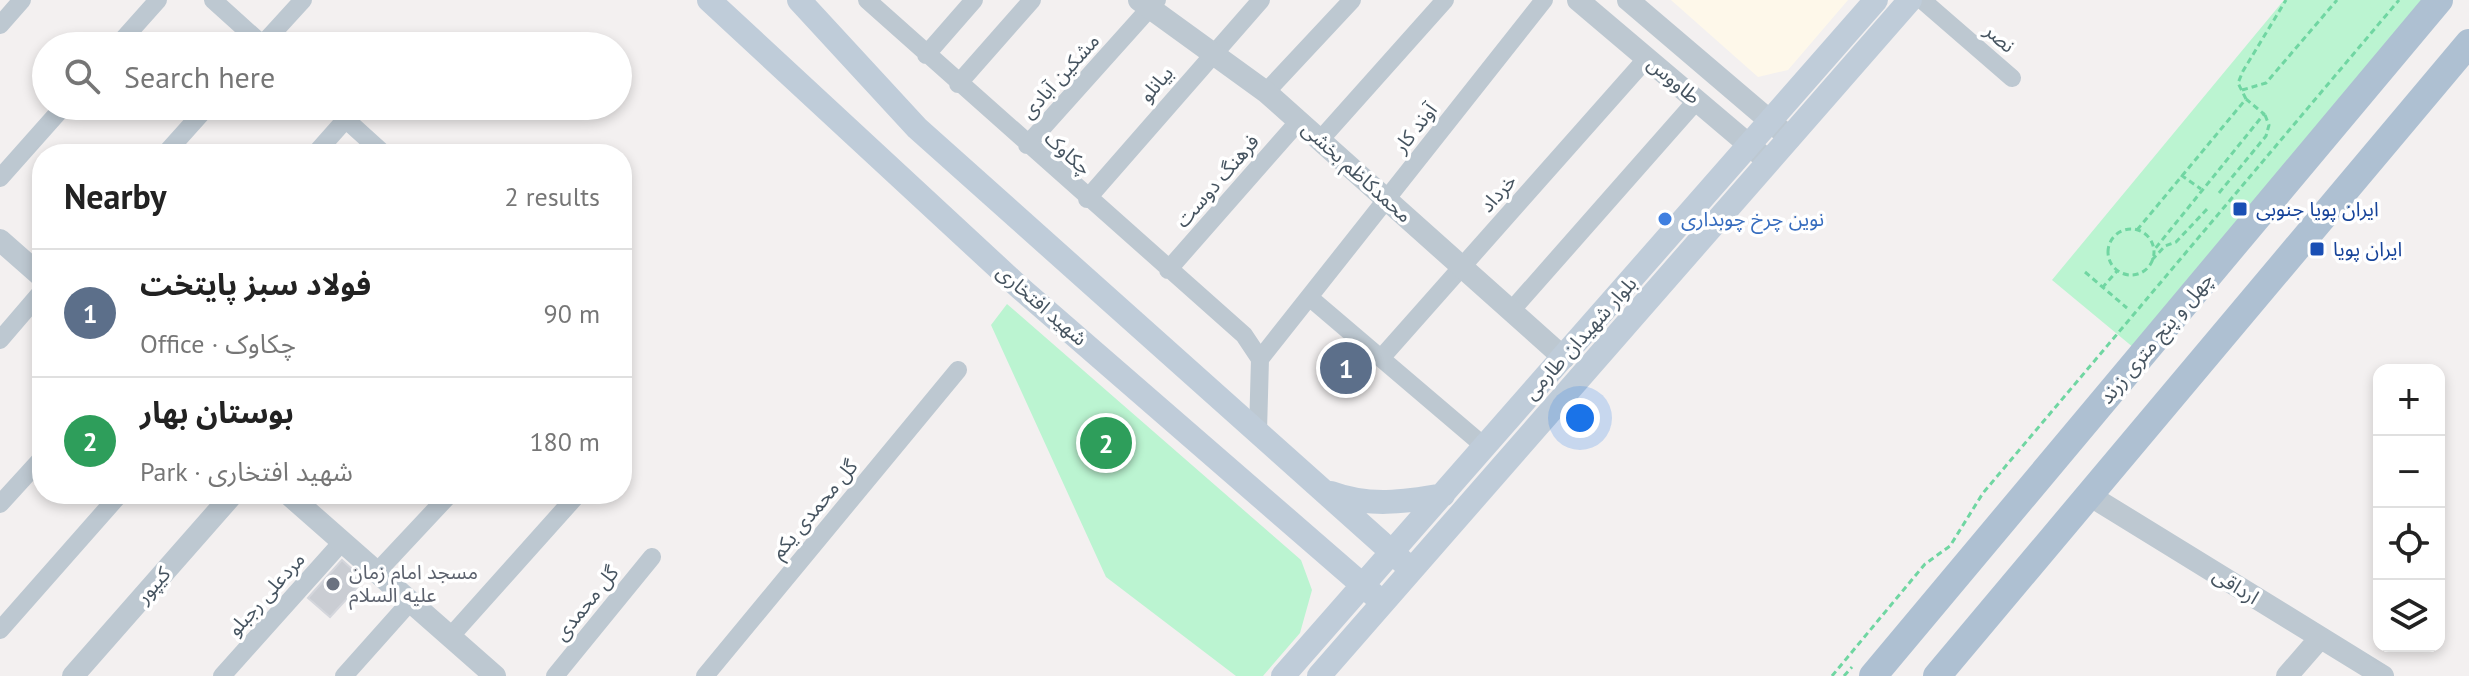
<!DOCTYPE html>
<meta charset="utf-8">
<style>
body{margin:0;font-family:"PT Sans","Noto Sans Arabic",sans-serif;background:#f2f2f2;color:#222}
.controls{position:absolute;right:24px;bottom:24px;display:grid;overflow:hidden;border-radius:16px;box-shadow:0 4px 12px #0003}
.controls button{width:72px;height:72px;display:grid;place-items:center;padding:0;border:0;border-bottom:2px solid #e0e0e0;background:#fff;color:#222;font:40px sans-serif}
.you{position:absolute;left:1580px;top:418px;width:28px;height:28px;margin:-20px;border:6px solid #fff;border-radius:50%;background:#1a73e8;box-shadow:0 0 0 12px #1a73e833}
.badge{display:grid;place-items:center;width:52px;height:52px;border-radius:50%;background:#0772f6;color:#fff;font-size:26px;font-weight:700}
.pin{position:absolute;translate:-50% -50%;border:4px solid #fff;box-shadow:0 2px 8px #0006}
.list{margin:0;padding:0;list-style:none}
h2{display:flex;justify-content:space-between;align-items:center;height:104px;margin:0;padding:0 32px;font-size:34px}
h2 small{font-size:26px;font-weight:400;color:#767676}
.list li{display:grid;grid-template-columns:52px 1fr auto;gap:24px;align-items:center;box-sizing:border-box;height:128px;padding:0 32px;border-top:2px solid #e0e0e0}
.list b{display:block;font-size:30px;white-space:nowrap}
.list p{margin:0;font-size:26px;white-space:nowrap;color:#767676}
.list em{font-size:26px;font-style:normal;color:#767676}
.icon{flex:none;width:44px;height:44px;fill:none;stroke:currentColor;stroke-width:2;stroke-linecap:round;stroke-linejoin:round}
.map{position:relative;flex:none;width:2469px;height:676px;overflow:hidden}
.search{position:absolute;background:#fff;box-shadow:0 4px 12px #0003;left:32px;top:32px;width:600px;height:88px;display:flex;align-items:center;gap:20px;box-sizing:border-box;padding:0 28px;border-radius:44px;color:#767676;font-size:30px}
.panel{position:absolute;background:#fff;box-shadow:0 4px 12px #0003;left:32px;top:144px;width:600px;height:360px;border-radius:32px}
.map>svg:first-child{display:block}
</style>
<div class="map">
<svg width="2469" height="676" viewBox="0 0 2469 676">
<rect width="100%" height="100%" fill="#f3f0f0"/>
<!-- commercial -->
<path fill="#fef8ea" d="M1671,0h177l-60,70 -30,7z"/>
<!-- green -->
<path fill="#bbf4d1" d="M2284,0h138l-288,348 -82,-68z
M1007,304l294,256 11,30 -12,43 -37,43h-27l-130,-99 -115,-252z"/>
<!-- building -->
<path fill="#cacdd3" stroke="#d4d6dc" stroke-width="2" d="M342,560l22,20 -34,37 -22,-19z"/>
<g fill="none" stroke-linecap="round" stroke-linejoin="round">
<!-- path -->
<path stroke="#70d6a2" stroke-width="3" stroke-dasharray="6 4" stroke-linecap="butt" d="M2242,90l24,-7 71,-83
M2246,99l-8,-16 5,-12 43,-71
M2181,175l20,14
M2219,193l47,-57 3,-11 -4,-10
M2108 252a23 23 0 1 1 46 0a23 23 0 1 1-46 0Z
M2137,230l109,-131 18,15 -110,136
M2152,260l13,-14 11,-4 33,-35
M2085,272l42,36
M2102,288l16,-18
M1832,676l93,-112 25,-18 33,-53 416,-493
M1844,676l8,-9"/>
<!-- minor -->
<path stroke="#bdc8d1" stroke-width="18" d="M213,0l51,46
M867,0l377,335 16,24 -2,72
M1922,0l90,78
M0,25l22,-25
M117,46l41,-46
M261,46l42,-46
M926,55l48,-55
M958,84l74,-84
M1266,92l86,-92
M331,106l53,48
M1320,140l125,-140
M1027,145l130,-145
M165,154l43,-48
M315,154l31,-35
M0,178l64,-72
M1087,199l174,-199
M1168,270l131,-149
M1309,297l175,149
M1511,311l186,-211
M0,340l42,-49
M1382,357l265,-299
M1260,359l284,-359
M0,504l42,-46
M377,572l73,-78
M0,630l120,-136
M450,637l128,-143
M222,676l120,-134
M344,676l66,-74
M555,676l97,-119
M705,676l253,-306"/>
<!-- tertiary -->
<path stroke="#bdc8d1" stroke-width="22" d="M1139,0l127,92 298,266
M1578,0l190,161
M1628,0l162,138
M0,240l42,37
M288,494l207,182
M2089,495l294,181
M73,676l160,-182
M2287,676l33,-38"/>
<!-- secondary -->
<path stroke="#bfccd9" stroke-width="24" d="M709,0l310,287 363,315
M799,0l118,128 486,434
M1331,493c37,14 74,9 112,2
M1283,676l593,-676
M1319,676l591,-676"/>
<!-- primary -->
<path stroke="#aec0d2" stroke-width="28" d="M1873,676l566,-676
M1937,676l532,-633"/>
</g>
<!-- markers -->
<g fill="#1a4fb4" stroke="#fff" stroke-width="3">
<rect x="2232" y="201" width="16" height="16" rx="4"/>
<rect x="2309" y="241" width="16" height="16" rx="4"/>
</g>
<circle fill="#3f7fe0" stroke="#fff" stroke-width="3" cx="1665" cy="219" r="8"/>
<circle fill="#6b7280" stroke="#fff" stroke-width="3" cx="333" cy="584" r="8"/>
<g text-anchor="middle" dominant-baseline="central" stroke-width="7" stroke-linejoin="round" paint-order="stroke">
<!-- street labels -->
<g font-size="20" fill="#465460" stroke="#fff">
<text transform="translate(2000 38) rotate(41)">نصر</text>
<text transform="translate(1060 76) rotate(-48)">مشکین آبادی</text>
<text transform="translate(1674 80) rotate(40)">طاووس</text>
<text transform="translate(1156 84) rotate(-49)">بیانلو</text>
<text transform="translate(1415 128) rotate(-52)">آوند کار</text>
<text transform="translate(1068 153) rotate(42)">چکاوک</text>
<text transform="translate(1357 172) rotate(42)">محمدکاظم بخشی</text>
<text transform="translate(1217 181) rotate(-49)">فرهنگ دوست</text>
<text transform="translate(1498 193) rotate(-48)">خرداد</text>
<text transform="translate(1042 305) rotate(41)">شهید افتخاری</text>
<text transform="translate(1580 338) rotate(-48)">بلوار شهیدان طارمی</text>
<text transform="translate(2156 338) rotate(-50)">چهل و پنج متری زرند</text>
<text transform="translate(814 509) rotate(-50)">گل محمدی یکم</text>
<text transform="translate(153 585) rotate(-49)">کیپور</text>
<text transform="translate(2236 586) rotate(32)">ارداقی</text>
<text transform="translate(266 594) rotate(-48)">مردعلی رجبلو</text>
<text transform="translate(586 603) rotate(-51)">گل محمدی</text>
</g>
<!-- transit labels -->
<g font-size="20" fill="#164399" stroke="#fff" text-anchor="start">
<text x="2256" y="209">ایران پویا جنوبی</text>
<text x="2333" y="249">ایران پویا</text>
</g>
<!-- shop labels -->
<g font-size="20" fill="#366cbe" stroke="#fff" text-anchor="start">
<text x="1681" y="219">نوین چرخ چوبداری</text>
</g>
<!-- worship labels -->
<g font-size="20" fill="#5b616d" stroke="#fff" text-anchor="start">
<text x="349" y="572">مسجد امام زمان<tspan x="349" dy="23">علیه السلام</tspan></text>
</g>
</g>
</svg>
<div class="controls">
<button>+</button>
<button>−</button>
<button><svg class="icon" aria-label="locate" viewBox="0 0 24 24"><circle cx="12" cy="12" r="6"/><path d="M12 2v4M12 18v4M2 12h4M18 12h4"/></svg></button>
<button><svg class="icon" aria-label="layers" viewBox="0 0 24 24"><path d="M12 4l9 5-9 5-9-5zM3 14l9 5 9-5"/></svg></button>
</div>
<div class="you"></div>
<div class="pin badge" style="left:1346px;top:368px;background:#5c6f8a">1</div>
<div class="pin badge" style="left:1106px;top:443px;background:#2e9e5b">2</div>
<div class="search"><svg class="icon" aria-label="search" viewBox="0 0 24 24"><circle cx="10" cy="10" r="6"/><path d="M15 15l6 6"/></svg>Search here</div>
<section class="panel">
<h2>Nearby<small>2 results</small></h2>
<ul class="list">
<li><span class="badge" style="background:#5c6f8a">1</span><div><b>فولاد سبز پایتخت</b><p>Office · چکاوک</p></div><em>90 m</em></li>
<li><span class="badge" style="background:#2e9e5b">2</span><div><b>بوستان بهار</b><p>Park · شهید افتخاری</p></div><em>180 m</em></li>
</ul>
</section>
</div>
